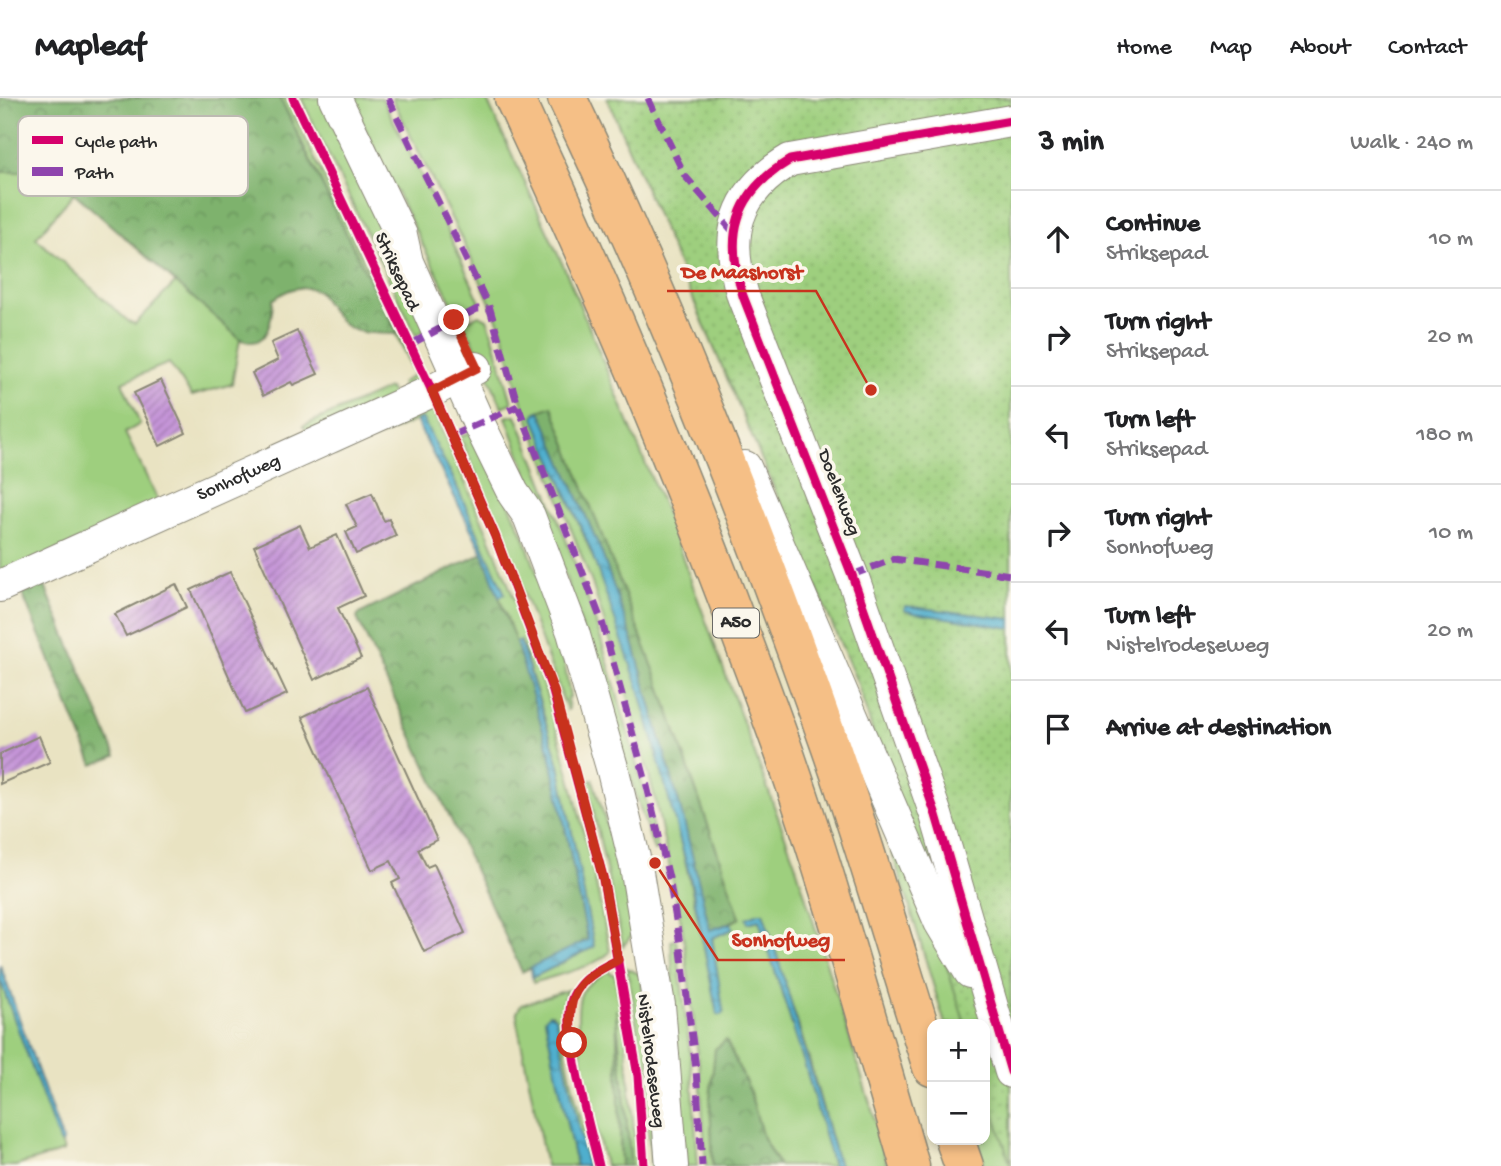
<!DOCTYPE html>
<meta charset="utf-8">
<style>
body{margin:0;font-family:"Gochi Hand",sans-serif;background:#f6f6f6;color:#202124}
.controls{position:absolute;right:21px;bottom:21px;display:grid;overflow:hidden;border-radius:14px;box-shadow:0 4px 10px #0003}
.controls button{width:63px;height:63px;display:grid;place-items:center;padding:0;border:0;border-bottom:2px solid #e0e0e0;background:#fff;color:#202124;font:35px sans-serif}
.stop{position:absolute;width:21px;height:21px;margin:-16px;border:5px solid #c8321e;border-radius:50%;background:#fff}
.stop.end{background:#c8321e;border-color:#fff;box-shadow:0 2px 7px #0008}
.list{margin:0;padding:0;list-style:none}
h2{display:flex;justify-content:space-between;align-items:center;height:91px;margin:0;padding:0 28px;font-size:30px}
h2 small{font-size:23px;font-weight:400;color:#757577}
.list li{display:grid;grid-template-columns:46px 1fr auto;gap:21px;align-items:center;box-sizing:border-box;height:98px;padding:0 28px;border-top:2px solid #e0e0e0}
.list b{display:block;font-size:26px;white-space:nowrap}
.list p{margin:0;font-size:23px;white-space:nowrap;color:#757577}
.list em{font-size:23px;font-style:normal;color:#757577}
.icon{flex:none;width:38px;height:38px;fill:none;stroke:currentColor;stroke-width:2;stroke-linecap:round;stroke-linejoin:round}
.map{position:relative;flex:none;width:1011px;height:1068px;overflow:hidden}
header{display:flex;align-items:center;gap:42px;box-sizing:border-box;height:98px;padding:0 35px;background:#fff;border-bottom:2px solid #e0e0e0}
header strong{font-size:33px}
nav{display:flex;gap:38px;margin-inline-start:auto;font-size:24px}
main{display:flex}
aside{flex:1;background:#fff}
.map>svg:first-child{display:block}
</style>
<header>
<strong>Mapleaf</strong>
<nav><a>Home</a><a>Map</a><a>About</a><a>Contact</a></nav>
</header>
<main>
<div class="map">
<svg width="1011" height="1068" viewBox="0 0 1011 1068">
<defs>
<pattern id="forest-crowns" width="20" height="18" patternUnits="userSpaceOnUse" patternTransform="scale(1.75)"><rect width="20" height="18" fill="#7eb26d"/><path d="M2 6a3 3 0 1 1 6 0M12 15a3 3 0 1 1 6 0" fill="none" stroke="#67915a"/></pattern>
<pattern id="park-dots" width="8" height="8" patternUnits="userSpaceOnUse" patternTransform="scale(1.75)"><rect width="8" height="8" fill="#9ecf7e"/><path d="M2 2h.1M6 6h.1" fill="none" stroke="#88b26d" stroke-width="1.8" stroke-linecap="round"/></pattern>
<pattern id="water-ripples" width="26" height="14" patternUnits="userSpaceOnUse" patternTransform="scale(1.75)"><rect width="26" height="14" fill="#50afce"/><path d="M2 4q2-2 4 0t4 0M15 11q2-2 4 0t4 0" fill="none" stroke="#438fa7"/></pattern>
<pattern id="building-hatch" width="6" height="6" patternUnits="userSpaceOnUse" patternTransform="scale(1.75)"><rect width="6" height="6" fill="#c594d8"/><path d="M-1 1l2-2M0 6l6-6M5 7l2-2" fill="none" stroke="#a079af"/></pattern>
</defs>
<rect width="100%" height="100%" fill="#fbf7ec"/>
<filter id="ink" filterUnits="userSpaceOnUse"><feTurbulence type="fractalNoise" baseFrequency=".0143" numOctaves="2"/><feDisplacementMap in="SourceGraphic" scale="14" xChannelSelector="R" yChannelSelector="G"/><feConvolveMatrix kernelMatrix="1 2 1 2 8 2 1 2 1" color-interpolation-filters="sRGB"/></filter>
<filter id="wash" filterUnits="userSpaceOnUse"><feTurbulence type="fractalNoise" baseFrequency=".00686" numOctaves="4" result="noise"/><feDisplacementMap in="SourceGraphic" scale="28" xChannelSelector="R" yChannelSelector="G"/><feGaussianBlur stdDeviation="1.57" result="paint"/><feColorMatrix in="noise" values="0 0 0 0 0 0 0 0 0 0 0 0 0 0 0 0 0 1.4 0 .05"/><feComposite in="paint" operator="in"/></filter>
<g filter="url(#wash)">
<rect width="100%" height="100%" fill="#e9e3c2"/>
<!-- green -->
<path fill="#9ecf7e" stroke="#647d54" stroke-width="2" fill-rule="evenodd" d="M280,0h6l119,249 14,33 -14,14 -4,-11 13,-8c-18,-45 -43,-87 -64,-131 -22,-49 -46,-98 -70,-146z
M301,0h20l107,231 -12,6z
M350,0h32l51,101 47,103 -23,12z
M392,0h94l81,176 101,244 127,345 77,247 15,56h-48l-30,-107 -46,-146 -14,10 10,-3 47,149 27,97h-54l-16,-28 -14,-49 -39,10 3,67h-7l-6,-94 -18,-146 -27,-128 -25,-95 -38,-120 -73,-189 -16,-61 -34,-79zM552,309l107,276 81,235 -9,5 2,6 -21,9 11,75 -6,1c-23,-122 -50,-242 -89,-360 -26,-81 -61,-158 -94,-236l2,-6z
M0,74h40l34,21 -38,45 92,83 7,3 41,-42 64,57 -8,45 -40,12 -23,-33 -47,19 18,42 -15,9 35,71 -160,72z
M479,217l8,4 4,11 21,73 -10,4 -31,-70 -9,-14z
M389,290l5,11 -83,37 -8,-10z
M431,308c33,75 69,149 95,226 36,105 63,212 84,320 -16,16 -55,23 -77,31l-1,-5 62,-31 -35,-182 -38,-124 -5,1 -17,-45 5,-4 -51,-115 -32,-60 -85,38 -4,-12z
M514,317h2c28,69 57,138 80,209 24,75 44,150 62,226l-4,1 -91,-282 -57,-152z
M475,332l48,104 37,104 10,59 -3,1 2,11 -2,1 -67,-181 -40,-92z
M853,638l133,286 25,144h-26l-7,-26h7v-116h-40l-37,-123z
M593,682l33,108 8,45 -11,13 -36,-164z
M676,842l15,121 7,105h-13l-11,-149 -3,-76z
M627,870l14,7 18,191h-8c-5,-67 -11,-132 -24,-198z
M607,873l8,4 10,60 12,131h-6l-14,-144 4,144h-16c-7,-35 -38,-144 -23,-174 5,-9 16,-15 25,-21z
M0,882l64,171 -48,15h-16z
M567,892c-16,32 17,139 27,176h-7l-32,-149 -3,-3 -7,5 31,147h-30l-29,-144v-10l4,-7z"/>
<!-- forest -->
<path fill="url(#forest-crowns)" stroke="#546e4c" stroke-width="2" d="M0,0h280c38,79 76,158 118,236 -52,-1 -51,-1 -80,-43 -18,-7 -31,-2 -45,9 -1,20 -5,52 -33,39l-166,-146 -34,-21h-40z
M552,308l107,277 81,235 -30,13 -26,-110 -52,-182 -31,-88 -60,-138 -2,-2z
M483,455l36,98 31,102 38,187 -66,32 -165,-354 2,-4z
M44,486l72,172 -23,9 -71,-172z
M616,911l15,157h-10z
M726,942l23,49 14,49 16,28h-66l-3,-67 5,-50z"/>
<!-- park -->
<path fill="url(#park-dots)" stroke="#647d54" stroke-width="2" d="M607,0h404v1068l-26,-81v-61h-20l-108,-342z"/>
<!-- water -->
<path fill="url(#water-ripples)" stroke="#3e6d7c" stroke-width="2" d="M539,313l2,2 60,138 31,88 52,182 26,109 21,-7 2,6 -21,9 11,71 1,4 -3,2 -4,-1 -26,-133 -51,-189 -50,-144 -56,-130 1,-5z
M422,320l31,60 52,116 -6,3 -16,-44 -66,-130v-3z
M905,508l106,13v9l-97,-15 -10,-3z
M520,543l39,124 35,182 -62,31 -1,-11 57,-27 -38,-187 -34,-111z
M759,815h4l11,32 65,221h-6l-27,-97 -47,-149 -11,3 -2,-5z
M0,866l63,178 -1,2 -3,-2 -59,-162z
M549,916l6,3 32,149h-11l-31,-147z"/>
<g id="blocks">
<!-- building -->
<path fill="url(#building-hatch)" d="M297,233l21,43 -25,11 -2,-3 -28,14 -11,-23 26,-13 -7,-17z
M161,282l25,53 -26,13 -26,-53z
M372,395l12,28 5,-2 7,17 -40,18 -10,-22 11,-5 -11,-23z
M300,427l10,22 27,-12 27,61 -26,12 23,50 -47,22 -60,-134z
M230,474l57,122 -42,19 -54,-123z
M176,486l11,23 -61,29 -11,-22z
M367,589l70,153 -19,9 9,18 7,-3 31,69 -41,19 -32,-69 8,-4 -9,-18 -19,9 -70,-153z
M39,638l11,26 -50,22v-30z"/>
</g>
</g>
<g filter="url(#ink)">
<use href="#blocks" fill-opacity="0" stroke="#8a8776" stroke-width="2"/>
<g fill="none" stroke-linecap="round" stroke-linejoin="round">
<!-- minor casing -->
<g stroke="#8a8776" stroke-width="34">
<g id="minor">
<path d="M335,0l66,137 6,27 72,162 34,69 16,23 44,116 40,139 23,95 23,139 13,161"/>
<path d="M1011,23l-221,39c-56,33 -66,76 -47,136l109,279 84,240 75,257"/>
<path d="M745,369l195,455 30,50"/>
<path id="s1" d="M0,488l432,-195 44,-23"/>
</g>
</g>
<!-- highway casing -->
<g stroke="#8a8776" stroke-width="41">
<path id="highway" d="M514,0c100,213 190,430 269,651 48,137 86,278 127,417
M567,0c101,210 186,427 263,647 37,106 68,215 102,322
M955,1042l9,26"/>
</g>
<!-- minor -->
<use href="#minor" stroke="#fff" stroke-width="32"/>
<!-- highway -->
<use href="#highway" stroke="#f5bf86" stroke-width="38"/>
<!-- quiet -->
<path stroke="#8e44ad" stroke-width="7" stroke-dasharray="14 7" stroke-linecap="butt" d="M388,0l102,211 28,97 84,216 44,160 23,96 12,72 15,119 6,97
M648,0l37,78 50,58
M411,246l66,-35h13
M451,338l67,-30
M852,477l42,-16 117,16"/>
<!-- cycleway casing -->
<g stroke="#fbf7ec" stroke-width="13">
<path id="cycleway" d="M293,0l139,293 63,145 58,155 50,187 35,198 6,90
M1011,23l-221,39c-56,33 -66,76 -47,136l109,279 84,240 75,257
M599,1068c-8,-34 -39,-141 -26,-170 9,-19 27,-27 45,-36"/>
</g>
<!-- cycleway -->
<use href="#cycleway" stroke="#d6006c" stroke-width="9"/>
</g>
</g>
<g fill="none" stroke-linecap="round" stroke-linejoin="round" filter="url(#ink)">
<!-- route -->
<path stroke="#c8321e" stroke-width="9" d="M454,222l23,48 -45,23 63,145 59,155 49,187 15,82c-45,22 -51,34 -46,83"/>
</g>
<g text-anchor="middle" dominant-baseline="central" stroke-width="7" stroke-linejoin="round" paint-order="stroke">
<!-- shield labels -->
<rect fill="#fbf7ec" stroke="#696865" stroke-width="2" x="713" y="510.5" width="46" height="29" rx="5"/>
<g font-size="18" font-weight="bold" fill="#2b2b2b">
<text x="736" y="525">A50</text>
</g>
<!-- street labels -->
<g font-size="19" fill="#2b2b2b" stroke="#fbf7ec">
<text transform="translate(396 174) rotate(65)">Striksepad</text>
<text stroke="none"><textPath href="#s1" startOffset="262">Sonhofweg</textPath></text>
<text transform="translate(838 395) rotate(69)">Doelenweg</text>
<text transform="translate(650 963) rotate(83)">Nistelrodeseweg</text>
</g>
</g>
<!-- legend -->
<rect x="18" y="18" width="230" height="80" rx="10" fill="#fbf7ec" stroke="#bdbab2" stroke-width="2"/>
<rect x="32" y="38" width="31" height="8" fill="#d6006c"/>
<rect x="32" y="69" width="31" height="9" fill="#8e44ad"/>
<g font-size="19" fill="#2b2b2b">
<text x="75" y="49">Cycle path</text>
<text x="75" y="80">Path</text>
</g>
<!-- callouts -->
<path fill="none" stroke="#c8321e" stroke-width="2.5" d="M871 292L816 193H667M655 765L718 862H845"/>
<g fill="#c8321e" stroke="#fbf7ec" stroke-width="2.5">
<circle cx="871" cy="292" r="7"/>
<circle cx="655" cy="765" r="7"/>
</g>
<g font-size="21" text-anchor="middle" font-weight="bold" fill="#c8321e" stroke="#fbf7ec" stroke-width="7" stroke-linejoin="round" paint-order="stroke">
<text x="742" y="180">De Maashorst</text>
<text x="781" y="848">Sonhofweg</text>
</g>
</svg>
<div class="controls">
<button>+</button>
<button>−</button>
</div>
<div class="stop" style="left:572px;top:945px"></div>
<div class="stop end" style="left:454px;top:222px"></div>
</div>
<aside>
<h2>3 min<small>Walk · 240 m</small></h2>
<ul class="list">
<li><svg class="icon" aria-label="ahead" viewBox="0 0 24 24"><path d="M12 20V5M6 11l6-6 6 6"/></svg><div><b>Continue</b><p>Striksepad</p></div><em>10 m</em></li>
<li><svg class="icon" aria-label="right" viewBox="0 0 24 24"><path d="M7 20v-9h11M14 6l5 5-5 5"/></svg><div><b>Turn right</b><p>Striksepad</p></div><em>20 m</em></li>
<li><svg class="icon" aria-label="left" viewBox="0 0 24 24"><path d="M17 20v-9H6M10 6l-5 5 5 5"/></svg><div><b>Turn left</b><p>Striksepad</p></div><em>180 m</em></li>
<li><svg class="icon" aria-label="right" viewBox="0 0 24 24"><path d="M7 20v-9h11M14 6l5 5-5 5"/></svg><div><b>Turn right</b><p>Sonhofweg</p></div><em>10 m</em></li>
<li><svg class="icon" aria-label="left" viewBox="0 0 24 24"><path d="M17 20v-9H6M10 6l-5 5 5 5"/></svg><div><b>Turn left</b><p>Nistelrodeseweg</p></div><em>20 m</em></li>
<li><svg class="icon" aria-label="arrive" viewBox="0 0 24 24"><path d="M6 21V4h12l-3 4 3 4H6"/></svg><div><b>Arrive at destination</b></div></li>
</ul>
</aside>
</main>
